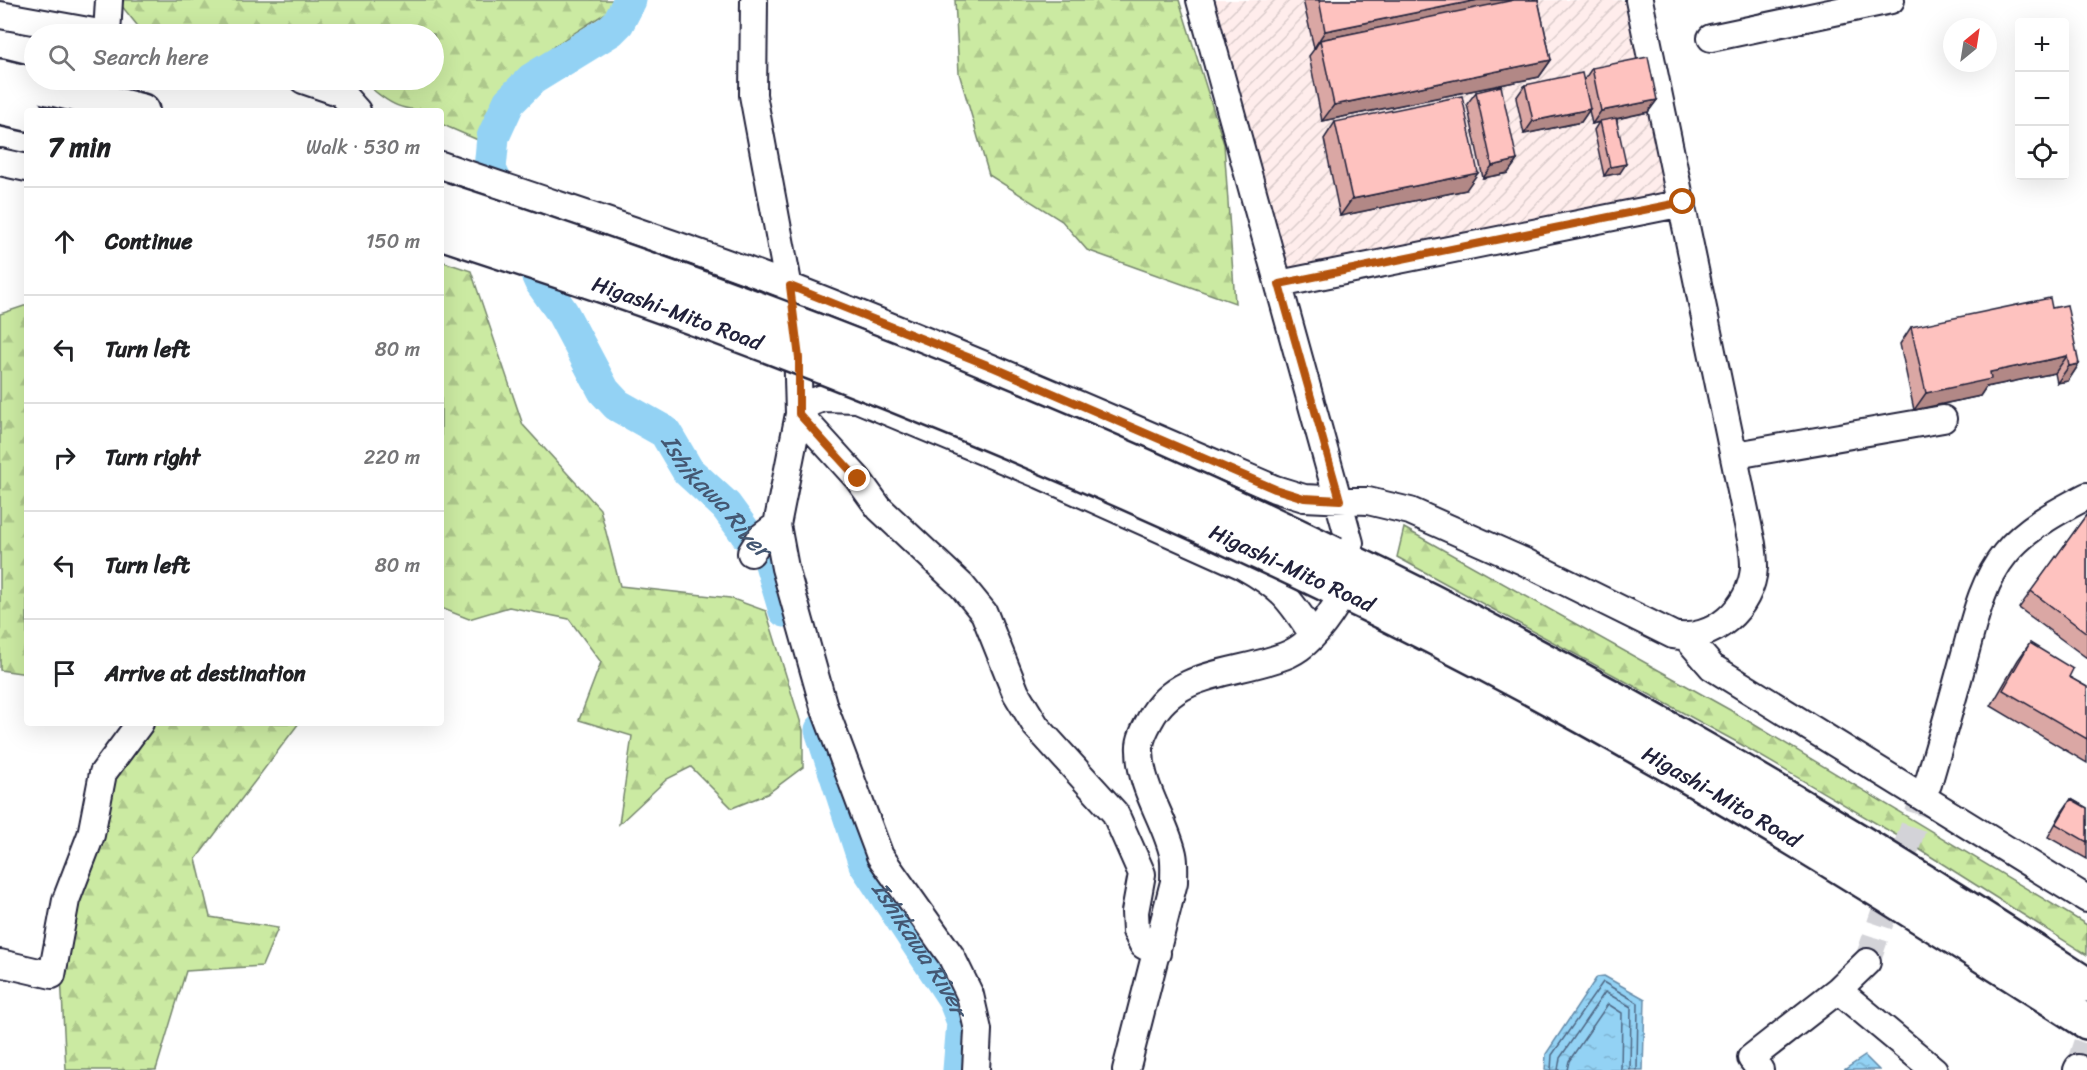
<!DOCTYPE html>
<meta charset="utf-8">
<style>
body{margin:0;font-family:Sriracha,sans-serif;background:#f6f6f6;color:#202124}
.controls{position:absolute;right:18px;top:18px;display:grid;overflow:hidden;border-radius:6px;box-shadow:0 6px 24px #0002}
.controls button{width:54px;height:54px;display:grid;place-items:center;padding:0;border:0;border-bottom:2px solid #e0e0e0;background:#fff;color:#202124;font:30px sans-serif}
.compass{position:absolute;left:1943px;top:18px;width:54px;height:54px;border-radius:50%;background:#fff;box-shadow:0 6px 24px #0002;rotate:30deg}
.stop{position:absolute;width:18px;height:18px;margin:-14px;border:4px solid #b45309;border-radius:50%;background:#fff}
.stop.end{background:#b45309;border-color:#fff;box-shadow:0 2px 6px #0008}
.list{margin:0;padding:0;list-style:none}
h2{display:flex;justify-content:space-between;align-items:center;height:78px;margin:0;padding:0 24px;font-size:26px}
h2 small{font-size:20px;font-weight:400;color:#757577}
.list li{display:grid;grid-template-columns:39px 1fr auto;gap:18px;align-items:center;box-sizing:border-box;height:108px;padding:0 24px;border-top:2px solid #e0e0e0}
.list b{display:block;font-size:22px;white-space:nowrap}
.list em{font-size:20px;font-style:normal;color:#757577}
.icon{flex:none;width:33px;height:33px;fill:none;stroke:currentColor;stroke-width:2;stroke-linecap:round;stroke-linejoin:round}
.map{position:relative;flex:none;width:2087px;height:1070px;overflow:hidden}
.search{position:absolute;background:#fff;box-shadow:0 6px 24px #0002;left:24px;top:24px;width:420px;height:66px;display:flex;align-items:center;gap:15px;box-sizing:border-box;padding:0 21px;border-radius:33px;color:#757577;font-size:22px}
.panel{position:absolute;background:#fff;box-shadow:0 6px 24px #0002;left:24px;top:108px;width:420px;height:618px;border-radius:6px}
.map>svg:first-child{display:block}
</style>
<div class="map">
<svg width="2087" height="1070" viewBox="0 0 2087 1070">
<defs>
<pattern id="industrial-furrows" width="10" height="10" patternUnits="userSpaceOnUse" patternTransform="scale(1.5)"><rect width="10" height="10" fill="#ffedec"/><path d="M-1 1l2-2M0 10L10 0M9 11l2-2" fill="none" stroke="#dacbcb"/></pattern>
<pattern id="forest-firs" width="22" height="20" patternUnits="userSpaceOnUse" patternTransform="scale(1.5)"><rect width="22" height="20" fill="#cbeaa2"/><path d="M5 1l3.5 6h-7zM16 11l3.5 6h-7z" fill="#aec88c"/></pattern>
<pattern id="water-ripples" width="26" height="14" patternUnits="userSpaceOnUse" patternTransform="scale(1.5)"><rect width="26" height="14" fill="#93d2f4"/><path d="M2 4q2-2 4 0t4 0M15 11q2-2 4 0t4 0" fill="none" stroke="#7eb4d2"/></pattern>
</defs>
<rect width="100%" height="100%" fill="#fff"/>
<filter id="ink" filterUnits="userSpaceOnUse"><feTurbulence type="fractalNoise" baseFrequency=".0167" numOctaves="2"/><feDisplacementMap in="SourceGraphic" scale="12" xChannelSelector="R" yChannelSelector="G"/><feConvolveMatrix kernelMatrix="1 2 1 2 8 2 1 2 1" color-interpolation-filters="sRGB"/></filter>
<g filter="url(#ink)">
<!-- industrial -->
<path fill="url(#industrial-furrows)" d="M1215,0h415l37,183 -6,12 -361,78 -16,-8 -73,-254z"/>
<!-- forest -->
<path fill="url(#forest-firs)" stroke="#76866e" stroke-width="1.5" d="M124,0h499v2l-69,44 -76,94 -37,-16v-13c-40,0 -50,-4 -79,-31h72v-46h-270l-23,-4 -20,-25z
M955,0h224l45,144 11,159 -148,-53 -25,-29 -73,-46 -30,-102z
M441,261l30,10 52,154 77,84 20,77 110,12 36,13 37,119v37l-36,27 -35,14 -41,-41 -24,12 -48,45 13,-88 -53,-16 22,-58 -32,-43 -60,-12 -40,12 -28,-11z
M27,305v369l-27,-4v-356z
M1404,528l326,182 357,215v30l-184,-116 -168,-98 -338,-184z
M151,723h148l-103,136 14,58 68,11 -16,38 -76,5 -30,99h-90l-5,-95 14,-72 41,-133z"/>
<!-- water -->
<path fill="url(#water-ripples)" stroke="#668caa" stroke-width="1.5" d="M1604,976l41,23 -2,71h-98l1,-16 51,-77z
M1865,1056l14,14h-35z"/>
<g fill="none" stroke-linecap="round" stroke-linejoin="round">
<!-- shore -->
<path stroke="#4f6885" stroke-width="1.5" d="M1551,1070l1,-15 51,-73 35,21 -1,67
M1558,1070l2,-12 45,-66 26,15 -1,63
M1567,1070l2,-9 39,-57 14,9 -1,57"/>
<!-- river -->
<g stroke="#93d2f4" stroke-width="33">
<path id="s1" d="M630,0l-12,23 -8,8 -78,48 -23,23 -16,35 -3,32 50,112 22,31 42,79 13,14 48,27 23,39 38,35 24,33 18,15 17,57"/>
<path id="s2" d="M821,730l44,134 89,135 9,23 -4,48"/>
</g>
<!-- minor-tunnel -->
<path stroke="#d3d3d8" stroke-width="26" stroke-dasharray="26 13" stroke-linecap="butt" d="M1867,962l61,-178
M2078,1068l9,-27"/>
<!-- minor casing -->
<g stroke="#22223b" stroke-width="30">
<path id="minor" d="M754,0l-1,95 38,204
M1200,0l150,543
M0,15l105,19
M107,34l2,-34
M1711,38l180,-38
M303,80l38,13 16,18
M0,162l27,6
M441,165c117,41 235,77 350,122 163,63 324,133 484,202l29,9 64,3 42,10 113,50 150,74c39,8 79,-27 81,-68 0,-7 -1,-16 -2,-23l-113,-544
M1279,284l404,-81
M797,341l2,73 -22,111 8,43 39,139 56,149 71,100 19,39 8,35 -2,40
M799,407l24,-9 34,1 183,76 203,91c38,21 47,33 70,69
M799,414l59,65 21,29 83,78 22,27 32,80 20,33 79,87 27,61 -7,38 1,19 7,14 14,8
M1736,455l207,-36
M751,553l10,-16 16,-12
M1687,638l25,29 375,232
M1928,784c12,-41 24,-82 35,-123 10,-35 18,-78 42,-107 21,-26 53,-43 82,-58
M0,963l52,12 14,-75 25,-65 12,-62 37,-50
M1838,990l96,80
M1126,1070l48,-188c0,-9 1,-19 -1,-28 -8,-35 -33,-66 -33,-104 -1,-10 5,-21 10,-30 27,-52 91,-45 139,-66 20,-9 36,-31 47,-49
M1760,1070l-9,-12 87,-68 29,-28
M2077,1070l1,-2"/>
</g>
<!-- highway casing -->
<g stroke="#22223b" stroke-width="38">
<g id="highway">
<path d="M0,76l142,35"/>
<path d="M0,108l27,6"/>
<path d="M1335,554c261,125 509,273 752,431"/>
<path id="s3" d="M1328,585c265,126 513,279 759,437"/>
</g>
</g>
<!-- minor -->
<use href="#minor" stroke="#fff" stroke-width="26"/>
<!-- highway -->
<use href="#highway" stroke="#fff" stroke-width="33"/>
<!-- highway-bridge casing -->
<g stroke="#22223b" stroke-width="38" stroke-linecap="butt">
<g id="highway-bridge">
<path d="M441,199c306,99 604,215 894,355"/>
<path id="s4" d="M441,232c74,25 149,48 223,75 226,82 447,174 664,278"/>
</g>
</g>
<!-- highway-bridge -->
<use href="#highway-bridge" stroke="#fff" stroke-width="33"/>
</g>
<!-- wall -->
<path fill="#daa7a4" stroke="#22223b" stroke-width="1.5" d="M1303,0h235l13,60 -12,17 -217,44 -13,-65 6,-8h-1z
M1592,68l65,32 -9,12 -31,7 3,54 -16,3 -10,-46 5,-8 -7,2 -3,-14 -8,12 -57,12 -8,-36 9,-13 59,-5z
M1476,92l41,68 -9,13 -25,5 -16,-74z
M1335,122l131,68 -126,26 -16,-77z
M2052,308l27,56 -11,17 -11,2 -2,-10 -69,14 -6,9 -66,14 -14,-66 11,-17z
M2087,514v144l-68,-50z
M2030,643l39,34 18,10v76l-96,-57 27,-46z
M2071,799l16,9v51l-39,-22 14,-25z"/>
<!-- shaded-wall -->
<path fill="#b28886" stroke="#22223b" stroke-width="1.5" d="M1478,0h41l-199,40 -5,8h-1l11,-17z
M1551,60l-12,17 -217,44 12,-16z
M1657,100l-9,12 -47,10 -1,-1 -1,1 -7,2 9,-13z
M1590,109l-9,13 -57,12 9,-13z
M1517,160l-9,13 -25,5 9,-12z
M1626,164l-6,9 -16,3 6,-9z
M1478,173l-12,17 -126,26 12,-17z
M2067,356l-12,17 -69,14 -6,9 -66,14 12,-17 64,-21z
M2079,364l-11,17 -11,2 12,-17z"/>
<!-- building -->
<path fill="#fec2bf" stroke="#22223b" stroke-width="1.5" d="M1319,0h159l-153,31z
M1514,0h24l13,60 -217,45 -14,-65z
M1648,57l9,43 -56,11 -9,-43z
M1582,73l8,36 -57,12 -8,-36z
M1501,86l16,74 -25,6 -16,-74z
M1462,96l16,77 -126,26 -17,-77z
M1616,118l10,46 -16,3 -10,-46z
M2050,298l2,10 15,-3 12,59 -10,2 -2,-10 -77,16 1,7 -65,14 -15,-66z
M2087,514v119l-56,-42z
M2030,643l43,26 -4,8 18,10v52l-84,-49z
M2071,799l16,9v34l-31,-18z"/>
</g>
<g fill="none" stroke-linecap="round" stroke-linejoin="round" filter="url(#ink)">
<!-- route -->
<path stroke="#b45309" stroke-width="8" d="M858,479l-59,-65v-56l-9,-72 205,82 280,121 29,9 36,2 -61,-216 404,-82"/>
</g>
<g text-anchor="middle" dominant-baseline="central" stroke-width="5" stroke-linejoin="round" paint-order="stroke">
<!-- street labels -->
<g font-size="22" fill="#22223b" stroke="#fff">
<text stroke="none"><textPath href="#s4" startOffset="250">Higashi-Mito Road</textPath></text>
<text transform="translate(1292 568) rotate(25)">Higashi-Mito Road</text>
<text stroke="none"><textPath href="#s3" startOffset="447">Higashi-Mito Road</textPath></text>
</g>
<!-- water labels -->
<g font-size="24" font-style="italic" fill="#445772" stroke="#fff">
<text stroke="none"><textPath href="#s1" startOffset="639">Ishikawa River</textPath></text>
<text stroke="none"><textPath href="#s2" startOffset="242">Ishikawa River</textPath></text>
</g>
</g>
</svg>
<div class="controls">
<button>+</button>
<button>−</button>
<button><svg class="icon" aria-label="locate" viewBox="0 0 24 24"><circle cx="12" cy="12" r="6"/><path d="M12 2v4M12 18v4M2 12h4M18 12h4"/></svg></button>
</div>
<svg class="compass" viewBox="-18 -18 36 36"><path d="M0-13l5 13h-10z" fill="#e53935"/><path d="M0 13l5-13h-10z" fill="#757577"/></svg>
<div class="stop" style="left:1683px;top:202px"></div>
<div class="stop end" style="left:858px;top:479px"></div>
<div class="search"><svg class="icon" aria-label="search" viewBox="0 0 24 24"><circle cx="10" cy="10" r="6"/><path d="M15 15l6 6"/></svg>Search here</div>
<section class="panel">
<h2>7 min<small>Walk · 530 m</small></h2>
<ul class="list">
<li><svg class="icon" aria-label="ahead" viewBox="0 0 24 24"><path d="M12 20V5M6 11l6-6 6 6"/></svg><div><b>Continue</b></div><em>150 m</em></li>
<li><svg class="icon" aria-label="left" viewBox="0 0 24 24"><path d="M17 20v-9H6M10 6l-5 5 5 5"/></svg><div><b>Turn left</b></div><em>80 m</em></li>
<li><svg class="icon" aria-label="right" viewBox="0 0 24 24"><path d="M7 20v-9h11M14 6l5 5-5 5"/></svg><div><b>Turn right</b></div><em>220 m</em></li>
<li><svg class="icon" aria-label="left" viewBox="0 0 24 24"><path d="M17 20v-9H6M10 6l-5 5 5 5"/></svg><div><b>Turn left</b></div><em>80 m</em></li>
<li><svg class="icon" aria-label="arrive" viewBox="0 0 24 24"><path d="M6 21V4h12l-3 4 3 4H6"/></svg><div><b>Arrive at destination</b></div></li>
</ul>
</section>
</div>
